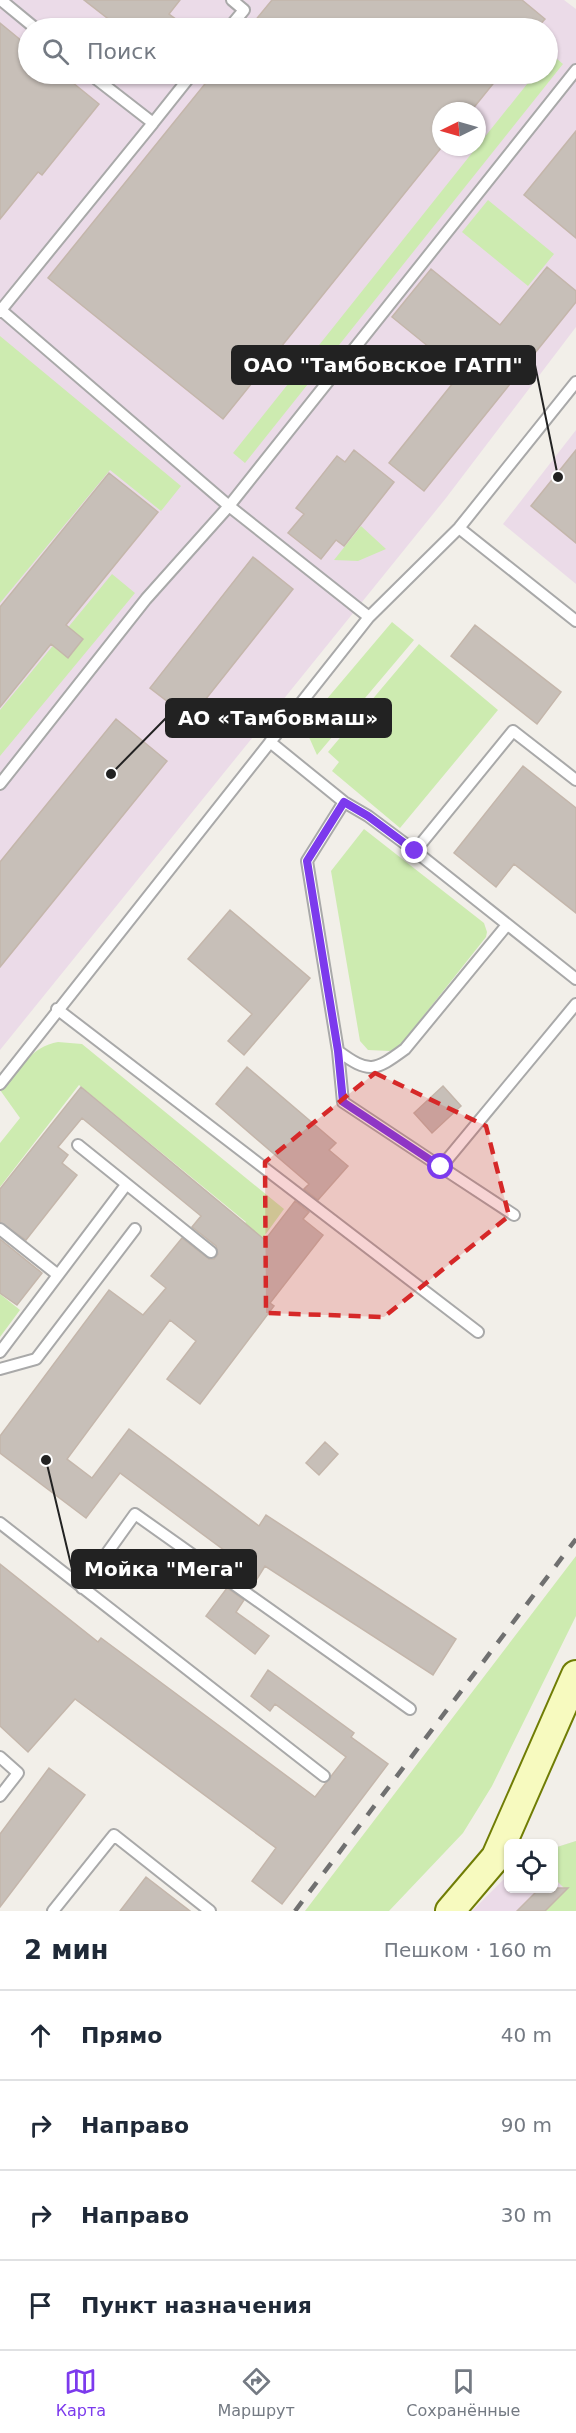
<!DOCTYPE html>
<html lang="ru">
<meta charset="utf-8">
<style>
body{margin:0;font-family:"DejaVu Sans",sans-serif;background:#f2f2f3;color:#1f2937}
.controls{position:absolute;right:18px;bottom:18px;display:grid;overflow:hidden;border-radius:9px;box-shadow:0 2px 4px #0004}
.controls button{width:54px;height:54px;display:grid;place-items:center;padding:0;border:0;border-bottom:2px solid #e0e1e3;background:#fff;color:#1f2937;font:30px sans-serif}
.compass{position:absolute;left:432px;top:102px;width:54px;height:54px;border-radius:50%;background:#fff;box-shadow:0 2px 4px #0004;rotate:265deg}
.stop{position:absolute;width:18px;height:18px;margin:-14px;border:4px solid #7c3aed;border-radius:50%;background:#fff}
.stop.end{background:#7c3aed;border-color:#fff;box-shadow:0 2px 6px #0008}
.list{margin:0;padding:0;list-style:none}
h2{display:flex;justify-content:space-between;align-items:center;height:78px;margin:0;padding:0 24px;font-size:26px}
h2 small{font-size:20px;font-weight:400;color:#747a83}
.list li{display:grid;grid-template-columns:39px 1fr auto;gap:18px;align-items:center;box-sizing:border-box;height:90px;padding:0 24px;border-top:2px solid #e0e1e3}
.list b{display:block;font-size:22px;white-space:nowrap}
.list em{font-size:20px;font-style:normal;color:#747a83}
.icon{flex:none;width:33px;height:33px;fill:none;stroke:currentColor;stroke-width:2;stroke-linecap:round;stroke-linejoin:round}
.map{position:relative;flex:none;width:576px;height:1911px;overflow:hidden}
.search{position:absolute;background:#fff;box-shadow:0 2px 4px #0004;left:18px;right:18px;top:18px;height:66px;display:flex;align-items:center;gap:15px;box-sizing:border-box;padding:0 21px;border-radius:33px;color:#747a83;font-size:22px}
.sheet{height:438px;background:#fff}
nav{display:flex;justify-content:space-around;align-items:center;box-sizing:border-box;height:84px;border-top:2px solid #e0e1e3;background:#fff;font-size:16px;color:#747a83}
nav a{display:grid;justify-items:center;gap:3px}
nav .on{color:#7c3aed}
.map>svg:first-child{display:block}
</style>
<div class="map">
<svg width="576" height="1911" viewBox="0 0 576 1911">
<rect width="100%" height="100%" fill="#f2efe9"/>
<!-- industrial -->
<path fill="#ebdbe8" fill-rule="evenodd" d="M0,0h564l12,9v318l-130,171 -446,552zM28,28h520v46h-520zM441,111h36v36h-36z
M576,430v154l-73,-60z
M576,1841v70h-104l36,-36v13h46v-40z"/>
<!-- grass -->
<path fill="#cdebb0" d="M551,54l12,10 -318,399 -12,-10 302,-379h13v-16z
M488,200l66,54 -26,32 -66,-54z
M0,336l181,150 -20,25 -51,-41 -110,133z
M361,526l25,23 -28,12 -24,-1z
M112,574l23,19 -135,163v-46z
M392,622l22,18 -97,115 -13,-29z
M419,644l79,66 -98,118 -68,-57 7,-9 -11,-10z
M364,829l120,94 3,9 -1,5 -88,111 -8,3 -22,-1 -8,-9 -29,-170z
M58,1042l24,2 202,165 -53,73 -20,-16 35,-44 -167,-137 -79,102v-44l20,-25 -20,-28c17,-19 32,-44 58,-48z
M0,1294l20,16 -20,27z
M576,1556v60l-84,170 -29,47 -74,78h-84z
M576,1841v70h-31l21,-21 -12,-12v-30z"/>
<!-- building -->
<path fill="#c7bfb8" stroke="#c4b6ab" stroke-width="1.5" d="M84,0h96l-11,14 19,14h-68z
M272,0h250l23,19 -8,9h-288z
M0,23l28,23v28h34l37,30 -57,71 -4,-3 -38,47z
M213,74h288l-30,37h-30v37l-218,271 -175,-141z
M576,131v107l-52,-43z
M547,267l29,24v11l-152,189 -35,-28 72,-90 -69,-56 39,-48 69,56z
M354,450l40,32 -50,64 -8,-6 -15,19 -33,-26 16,-19 -8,-6 41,-52 8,6z
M576,450v93l-45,-37z
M109,473l49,39 -92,113 17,14 -15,19 -17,-14 -51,63v-100z
M253,557l40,32 -103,130 -40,-31z
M475,625l86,67 -24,32 -86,-68z
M116,719l51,42 -167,206v-105z
M523,766l53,42v105l-62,-49 -18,23 -42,-34z
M230,910l80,68 -66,77 -16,-14 24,-27 -64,-55z
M247,1067l89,76 -7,7 19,16 -30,34 -14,-11 5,-5 -93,-80z
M443,1086l18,20 -29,27 -18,-20z
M81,1087l184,153 30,-39 14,11 -6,7 20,16 -53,68 4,3 -74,98 -33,-25 29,-38 -26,-21 -103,139 25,19 37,-49 130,97 7,-11 190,124 -23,36 -168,-109 -13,21 -19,-15 7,-10 -120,-89 -34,45 -86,-65v-17l109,-146 34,25 23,-27 -15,-12 31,-38 27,21h5l4,-5 -2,-8 -24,-19 9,-11 -119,-98 -24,29 10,8 -6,8 15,12 -51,65 -26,-18v-33z
M0,1239l42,34 -25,32 -17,-12z
M325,1442l13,12 -19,21 -13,-12z
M0,1564l98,78 3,-4 214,159 31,-40 -71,-53 -5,7 -19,-15 17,-26 86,63 -3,4 37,27 -106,140 -30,-23 24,-33 -201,-149 -47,53 -28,-26z
M227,1588l17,12 -8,12 33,24 -14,18 -49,-38z
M49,1768l36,27 -85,112v-73z
M146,1877l44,34h-70z
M540,1888h28l-23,23h-28z"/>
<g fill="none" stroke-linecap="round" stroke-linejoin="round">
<!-- service casing -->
<g stroke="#a9a9a9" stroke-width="14">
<path id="service" d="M1,0l34,28
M229,28l15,-18 -12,-10
M90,74l63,49 39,-49
M1,310l152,-187
M0,312l1,-2 228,196 140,111
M459,528l117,93
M270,742l74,60 24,14 47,35 161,128
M0,784l146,-185 83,-93 347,-436
M344,802l-37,59 31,190c31,23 37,20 67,-2l102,-124
M415,851l98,-120 63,49
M57,1009l421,323
M338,1051l5,51 98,65 135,-163
M0,1084l369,-467 90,-89 117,-146
M78,1145l133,107
M441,1167l73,48
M0,1229l58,46
M0,1352l126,-167
M0,1369l36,-10 99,-130
M0,1523l324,253
M82,1588l53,-74 275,195
M0,1757l18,16 -18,23
M53,1911l61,-76 96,76"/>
</g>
<!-- secondary casing -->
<g stroke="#707d05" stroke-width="32">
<path id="secondary" d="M450,1911l46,-54 80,-182"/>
</g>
<!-- service -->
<use href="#service" stroke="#fff" stroke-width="10"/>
<!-- secondary -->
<use href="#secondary" stroke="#f7fabf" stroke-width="28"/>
<!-- rail -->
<path stroke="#707070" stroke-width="4.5" stroke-dasharray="12 12" stroke-linecap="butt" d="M295,1911l281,-372"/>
</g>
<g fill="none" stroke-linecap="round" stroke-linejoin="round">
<!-- route -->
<path stroke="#7c3aed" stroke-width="8" d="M415,851l-47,-35 -24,-14 -37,59 31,190 5,51 98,65"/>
</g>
<!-- marked area -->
<path fill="#d62828" fill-opacity="0.2" stroke="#d62828" stroke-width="4.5" stroke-dasharray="12 8" stroke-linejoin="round" d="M375,1073l111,53 23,90 -125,101 -118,-4 -1,-151z"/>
<!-- callouts -->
<path fill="none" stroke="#222" stroke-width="2" d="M558 477L535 365M111 774L166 718M46 1460L72 1569"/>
<g fill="#222" stroke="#fff" stroke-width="2">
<circle cx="558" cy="477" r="6"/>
<circle cx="111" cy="774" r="6"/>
<circle cx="46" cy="1460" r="6"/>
</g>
<g fill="#222" stroke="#222" stroke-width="2">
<rect x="232" y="346" width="303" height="38" rx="6"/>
<rect x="166" y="699" width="225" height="38" rx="6"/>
<rect x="72" y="1550" width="184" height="38" rx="6"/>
</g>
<g font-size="20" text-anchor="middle" font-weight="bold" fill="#fff">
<text x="383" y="372">ОАО "Тамбовское ГАТП"</text>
<text x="278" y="725">АО «Тамбовмаш»</text>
<text x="164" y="1576">Мойка "Мега"</text>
</g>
</svg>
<div class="controls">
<button><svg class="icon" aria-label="locate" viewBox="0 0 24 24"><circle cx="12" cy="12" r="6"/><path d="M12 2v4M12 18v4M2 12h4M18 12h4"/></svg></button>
</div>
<svg class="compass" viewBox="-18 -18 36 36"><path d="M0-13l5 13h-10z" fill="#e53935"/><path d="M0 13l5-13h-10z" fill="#747a83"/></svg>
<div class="stop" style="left:441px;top:1167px"></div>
<div class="stop end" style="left:415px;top:851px"></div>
<div class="search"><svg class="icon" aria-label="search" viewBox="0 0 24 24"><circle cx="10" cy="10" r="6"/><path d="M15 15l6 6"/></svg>Поиск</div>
</div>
<section class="sheet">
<h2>2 мин<small>Пешком · 160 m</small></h2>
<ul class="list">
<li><svg class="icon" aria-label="ahead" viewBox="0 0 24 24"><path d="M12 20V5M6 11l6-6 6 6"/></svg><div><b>Прямо</b></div><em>40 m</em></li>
<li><svg class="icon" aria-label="right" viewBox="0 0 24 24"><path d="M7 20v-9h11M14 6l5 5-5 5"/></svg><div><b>Направо</b></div><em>90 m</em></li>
<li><svg class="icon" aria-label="right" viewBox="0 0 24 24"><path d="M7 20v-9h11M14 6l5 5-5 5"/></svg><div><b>Направо</b></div><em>30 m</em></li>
<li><svg class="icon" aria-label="arrive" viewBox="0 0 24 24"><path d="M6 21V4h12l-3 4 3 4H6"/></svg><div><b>Пункт назначения</b></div></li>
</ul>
</section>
<nav>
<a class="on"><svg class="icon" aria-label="map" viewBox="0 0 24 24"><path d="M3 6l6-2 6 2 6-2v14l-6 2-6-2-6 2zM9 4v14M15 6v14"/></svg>Карта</a>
<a><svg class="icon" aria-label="directions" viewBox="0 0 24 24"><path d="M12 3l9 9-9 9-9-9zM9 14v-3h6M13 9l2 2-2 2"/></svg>Маршрут</a>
<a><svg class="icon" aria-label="saved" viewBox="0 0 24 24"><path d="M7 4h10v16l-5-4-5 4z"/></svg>Сохранённые</a>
</nav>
